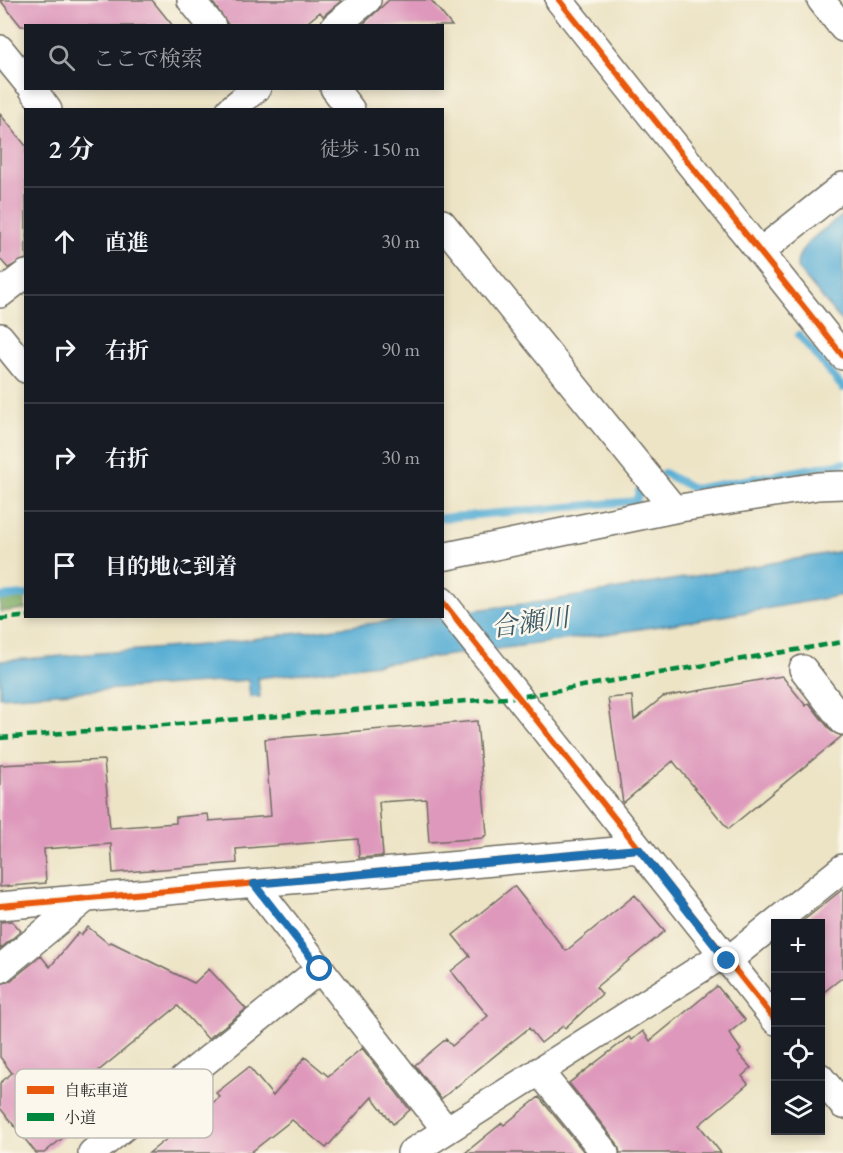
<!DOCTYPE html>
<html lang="ja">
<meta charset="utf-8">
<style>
body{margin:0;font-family:"EB Garamond","Noto Serif JP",serif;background:#242831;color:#f1f3f6}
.controls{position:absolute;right:18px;bottom:18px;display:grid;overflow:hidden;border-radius:0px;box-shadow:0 3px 9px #0003}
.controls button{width:54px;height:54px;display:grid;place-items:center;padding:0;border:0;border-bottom:2px solid #363941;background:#171b24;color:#f1f3f6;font:30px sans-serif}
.stop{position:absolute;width:18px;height:18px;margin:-14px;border:4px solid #1f6fb2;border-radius:50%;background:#fff}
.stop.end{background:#1f6fb2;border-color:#fff;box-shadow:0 2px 6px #0008}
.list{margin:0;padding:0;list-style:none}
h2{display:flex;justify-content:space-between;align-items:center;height:78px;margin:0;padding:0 24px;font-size:26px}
h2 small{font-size:20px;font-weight:400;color:#9ea1a6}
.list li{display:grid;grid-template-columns:39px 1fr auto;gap:18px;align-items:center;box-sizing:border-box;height:108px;padding:0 24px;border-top:2px solid #363941}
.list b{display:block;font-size:22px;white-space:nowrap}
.list em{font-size:20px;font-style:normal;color:#9ea1a6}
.icon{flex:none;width:33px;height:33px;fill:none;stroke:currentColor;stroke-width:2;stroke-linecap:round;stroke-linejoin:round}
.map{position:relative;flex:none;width:843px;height:1153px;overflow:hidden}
.search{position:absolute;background:#171b24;box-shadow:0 3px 9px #0003;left:24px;top:24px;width:420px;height:66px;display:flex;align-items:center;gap:15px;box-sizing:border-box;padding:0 21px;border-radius:0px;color:#9ea1a6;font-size:22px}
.panel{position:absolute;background:#171b24;box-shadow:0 3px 9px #0003;left:24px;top:108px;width:420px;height:510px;border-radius:0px}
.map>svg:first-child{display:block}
</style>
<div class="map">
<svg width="843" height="1153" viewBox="0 0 843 1153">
<rect width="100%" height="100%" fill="#fbf7ec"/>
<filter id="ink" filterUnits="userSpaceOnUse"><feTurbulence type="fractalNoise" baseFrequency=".0167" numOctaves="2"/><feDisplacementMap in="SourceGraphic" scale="12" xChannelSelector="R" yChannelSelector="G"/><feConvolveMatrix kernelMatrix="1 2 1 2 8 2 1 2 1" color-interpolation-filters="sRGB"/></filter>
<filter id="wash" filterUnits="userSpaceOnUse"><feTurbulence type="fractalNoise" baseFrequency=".008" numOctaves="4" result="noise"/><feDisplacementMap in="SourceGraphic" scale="24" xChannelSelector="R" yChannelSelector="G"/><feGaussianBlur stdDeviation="1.35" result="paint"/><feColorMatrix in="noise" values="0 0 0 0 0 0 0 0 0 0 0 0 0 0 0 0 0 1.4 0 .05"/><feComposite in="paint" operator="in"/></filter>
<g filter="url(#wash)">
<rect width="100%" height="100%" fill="#ede4c6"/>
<!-- forest -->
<path fill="#7ba962" stroke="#536a46" stroke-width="1.5" d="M25,598v11l-25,3v-12z"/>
<!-- water -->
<path fill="#58aed4" stroke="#426c80" stroke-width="1.5" d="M843,215v108l-46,-55c-1,-24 29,-39 46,-53z
M843,551v44c-194,36 -389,61 -585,83l2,19h-10l-2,-17 -248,17v-36l215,-17 182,-24v-3l45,-1 1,-2 105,-13z"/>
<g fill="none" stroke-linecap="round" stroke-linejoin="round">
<!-- stream -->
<path stroke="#58aed4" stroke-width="8" d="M799,335l44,53
M664,473l30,16 149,-26
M442,518l194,-17 4,-12
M0,597l26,-2"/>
</g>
<g id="blocks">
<!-- building -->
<path fill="#de98bb" d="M0,0h152l21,26h-152z
M211,0h129l1,1 -18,15 -3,-4 -17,14h-74z
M389,0h42l21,26h-91z
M0,114l26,32v113l-18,9 -8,-9z
M782,676l24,30 3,-3 22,28 11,5 -114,93 -55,-68 -50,42 -15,-105 24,-2 2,24 29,-23z
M477,721l10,114 -3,1v2l-55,4 -3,-43 -47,3 4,54 -24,2 -1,-19 -122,10 1,14 -124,10 -2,-29 -67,5 2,34 -46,4v-122l104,-5 6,68 66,-5v-6l32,-3 1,7 62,-5 -6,-77z
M514,886l52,65 69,-56 30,36 -69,56 6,7 -37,34 -2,-2 -22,17 -12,-15 -88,71 -26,-34 31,-26 6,7 36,-30 -37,-45 19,-15 -17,-21z
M843,889v88l-23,18v-71h-21z
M12,921l9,10 -21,18v-27z
M88,927l21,17 2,-2 83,41 15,-14 37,40 -38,30 -30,-33 -87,71h8l12,14 -17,14 3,5 -53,43h-8l-36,-45v-25l12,-10 -12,-16v-73l10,-3 31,-25 9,11 28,-34 3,2z
M717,986l28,34 -16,13 12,17 -3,3 13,15 -9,8 6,8 -49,41 22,28h-101l-3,-10 -48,-60 60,-46 3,3 11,-9 7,10z
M362,1048l48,62 -17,14 -21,-27 -46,51 -34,-28 -42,33h-101l71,-56 -4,-4 33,-26 24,29 32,-39 23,19z
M539,1097l46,56h-120l37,-30 2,2z"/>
</g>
</g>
<g filter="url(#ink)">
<use href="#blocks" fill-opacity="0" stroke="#6f6c61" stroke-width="1.5"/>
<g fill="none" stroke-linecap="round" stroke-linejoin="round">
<!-- street casing -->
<g stroke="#6f6c61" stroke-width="30">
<path id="street" d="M191,0l21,26
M559,0l284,356
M821,0l22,28
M335,26l32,-26
M0,49l26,32
M32,88l16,22
M334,88l17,22
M230,110l27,-22
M442,223l232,286
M760,252l83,-66
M0,294l26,-20
M0,337l26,32
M442,557l232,-48 144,-23 25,-1
M442,601l334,420
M803,669l40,52
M254,884l192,246
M0,906l639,-57
M727,961l116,-93
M0,969l85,-70
M539,1071l66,82
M820,1077l23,28
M92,1153l228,-184
M411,1153l311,-198"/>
</g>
<!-- street -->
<use href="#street" stroke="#fff" stroke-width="27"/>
<!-- quiet -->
<path stroke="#00873e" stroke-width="4.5" stroke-dasharray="9 4.5" stroke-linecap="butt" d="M0,619l31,-3
M0,738l518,-41 325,-55"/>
<!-- cycleway casing -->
<g stroke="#fbf7ec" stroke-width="10">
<path id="cycleway" d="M559,0l284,356
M442,601l334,420
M0,906l639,-57"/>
</g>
<!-- cycleway -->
<use href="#cycleway" stroke="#e8590c" stroke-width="6"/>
</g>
</g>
<g fill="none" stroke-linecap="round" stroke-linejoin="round" filter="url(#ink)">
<!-- route -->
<path stroke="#1f6fb2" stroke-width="8" d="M320,969l-66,-85 385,-35 88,112"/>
</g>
<g text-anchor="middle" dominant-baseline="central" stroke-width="5" stroke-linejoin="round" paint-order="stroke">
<!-- water labels -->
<g font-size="26" font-style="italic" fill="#3b5966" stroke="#fbf7ec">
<text transform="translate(530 622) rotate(-8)">合瀬川</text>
</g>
</g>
<!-- legend -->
<rect x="15" y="1069" width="198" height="69" rx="9" fill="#fbf7ec" stroke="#bdbab2" stroke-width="1.5"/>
<rect x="27" y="1086" width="27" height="8" fill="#e8590c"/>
<rect x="27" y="1113" width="27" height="8" fill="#00873e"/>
<g font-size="16" fill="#2b2b2b">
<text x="64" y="1096">自転車道</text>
<text x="64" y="1123">小道</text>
</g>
</svg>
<div class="controls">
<button>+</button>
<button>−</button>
<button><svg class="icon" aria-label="locate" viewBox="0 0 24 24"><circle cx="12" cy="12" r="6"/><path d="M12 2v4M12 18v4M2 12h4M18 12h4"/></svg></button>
<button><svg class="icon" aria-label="layers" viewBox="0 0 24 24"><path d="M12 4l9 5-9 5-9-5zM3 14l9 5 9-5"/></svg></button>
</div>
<div class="stop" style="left:320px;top:969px"></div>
<div class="stop end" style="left:727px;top:961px"></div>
<div class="search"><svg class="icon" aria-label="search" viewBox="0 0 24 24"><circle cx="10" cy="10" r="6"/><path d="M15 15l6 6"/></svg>ここで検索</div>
<section class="panel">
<h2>2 分<small>徒歩 · 150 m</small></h2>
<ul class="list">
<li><svg class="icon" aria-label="ahead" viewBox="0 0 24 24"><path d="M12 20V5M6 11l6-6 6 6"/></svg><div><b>直進</b></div><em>30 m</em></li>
<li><svg class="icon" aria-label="right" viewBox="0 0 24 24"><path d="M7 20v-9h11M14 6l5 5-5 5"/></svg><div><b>右折</b></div><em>90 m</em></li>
<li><svg class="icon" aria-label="right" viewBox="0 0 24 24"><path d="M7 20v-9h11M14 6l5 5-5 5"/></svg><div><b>右折</b></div><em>30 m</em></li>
<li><svg class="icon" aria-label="arrive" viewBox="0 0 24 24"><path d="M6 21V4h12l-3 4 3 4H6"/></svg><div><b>目的地に到着</b></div></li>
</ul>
</section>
</div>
